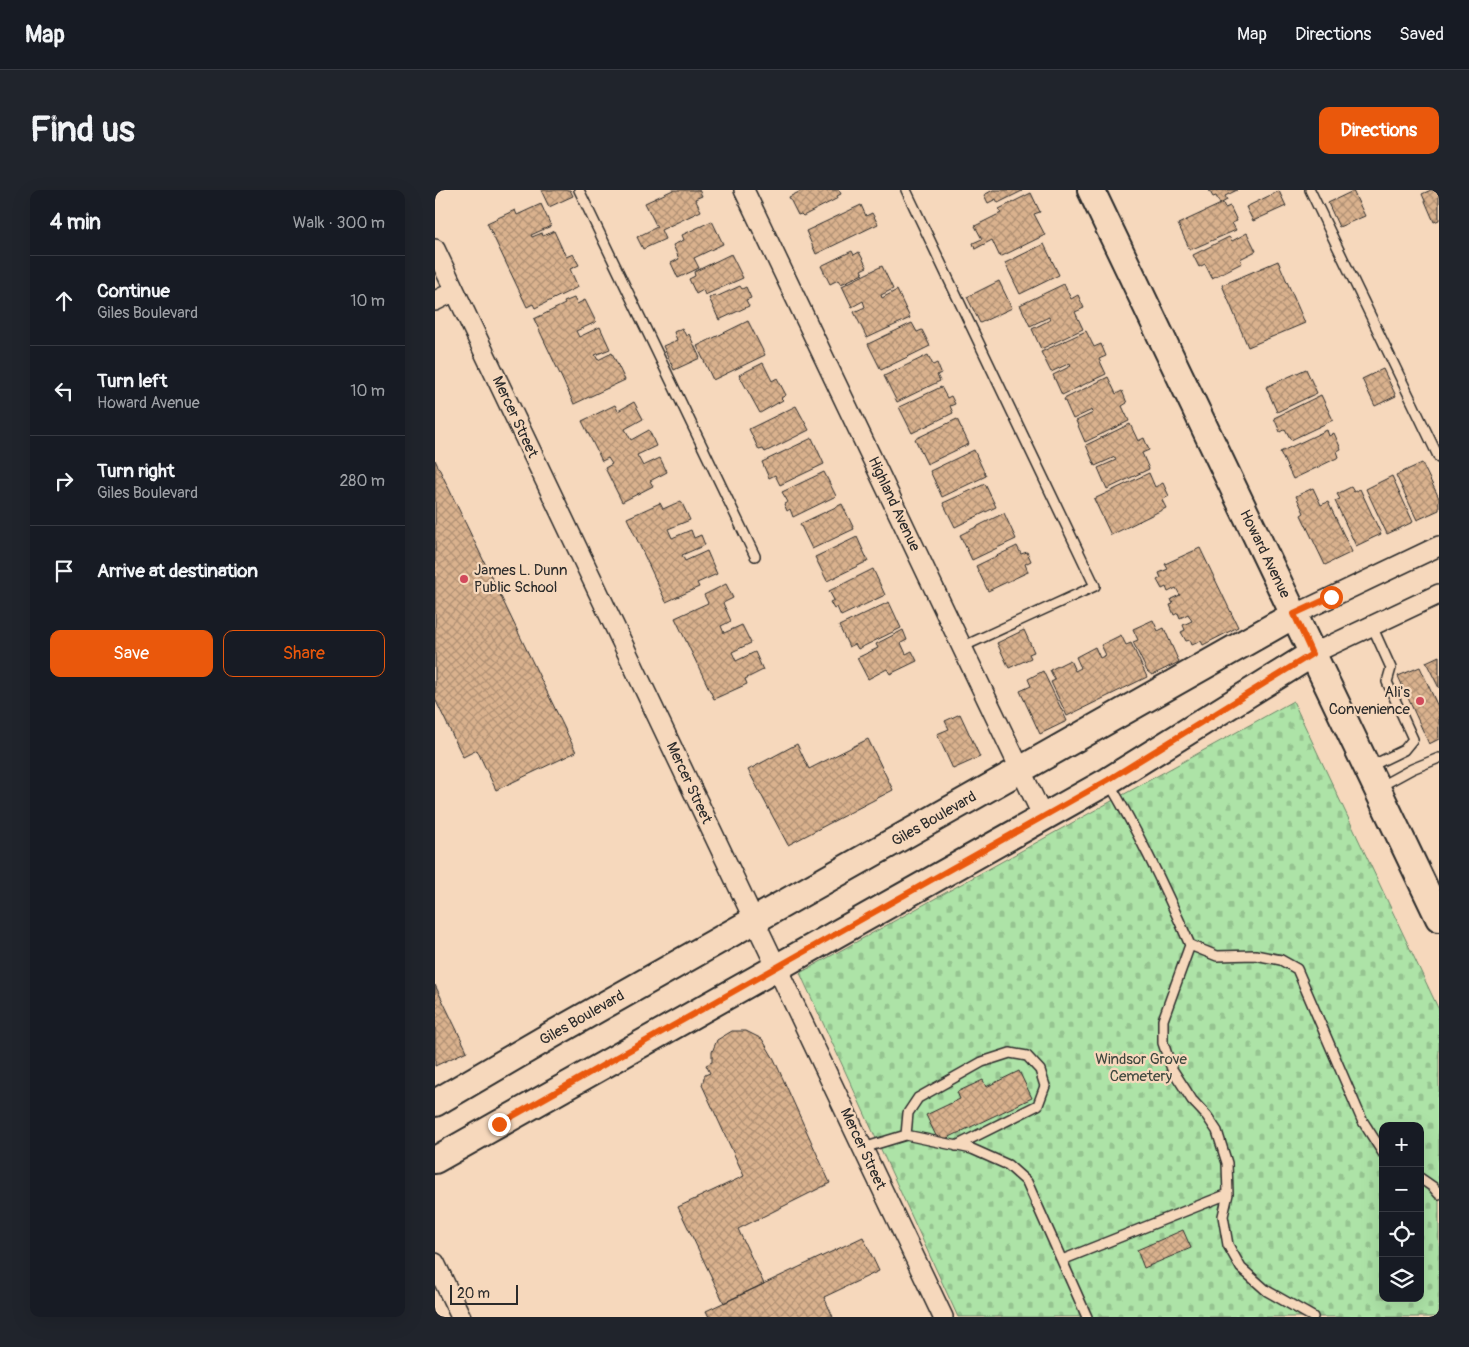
<!DOCTYPE html>
<meta charset="utf-8">
<style>
body{margin:0;font-family:Pangolin,sans-serif;background:#20242c;color:#f1f3f6}
.controls{position:absolute;right:15px;bottom:15px;display:grid;overflow:hidden;border-radius:10px;box-shadow:0 5px 20px #0002}
.controls button{width:45px;height:45px;display:grid;place-items:center;padding:0;border:0;border-bottom:1px solid #363941;background:#171b24;color:#f1f3f6;font:25px sans-serif}
.scale{position:absolute;left:15px;bottom:12px;width:68px;box-sizing:border-box;padding-left:5px;border:2px solid #2b2b2b;border-top:0;font-size:14px;line-height:18px;white-space:nowrap;color:#2b2b2b;-webkit-text-stroke:4px #f6d8bc;paint-order:stroke}
.stop{position:absolute;width:15px;height:15px;margin:-11px;border:4px solid #ea580c;border-radius:50%;background:#fff}
.stop.end{background:#ea580c;border-color:#fff;box-shadow:0 1px 5px #0008}
.list{margin:0;padding:0;list-style:none}
h2{display:flex;justify-content:space-between;align-items:center;height:65px;margin:0;padding:0 20px;font-size:21px}
h2 small{font-size:16px;font-weight:400;color:#9ea1a6}
.list li{display:grid;grid-template-columns:32px 1fr auto;gap:15px;align-items:center;box-sizing:border-box;height:90px;padding:0 20px;border-top:1px solid #363941}
.list b{display:block;font-size:19px;white-space:nowrap}
.list p{margin:0;font-size:16px;white-space:nowrap;color:#9ea1a6}
.list em{font-size:16px;font-style:normal;color:#9ea1a6}
.actions{display:flex;gap:10px;padding:15px 20px}
.actions a{flex:1;padding:11px 0;border:1px solid #ea580c;border-radius:10px;text-align:center;font-size:18px;color:#ea580c}
.actions .main{background:#ea580c;color:#fff}
.icon{flex:none;width:28px;height:28px;fill:none;stroke:currentColor;stroke-width:2;stroke-linecap:round;stroke-linejoin:round}
.map{position:relative;flex:none;width:1004px;height:1127px;overflow:hidden;border-radius:10px}
header{display:flex;align-items:center;gap:30px;box-sizing:border-box;height:70px;padding:0 25px;background:#171b24;border-bottom:1px solid #363941}
header strong{font-size:24px}
nav{display:flex;gap:28px;margin-inline-start:auto;font-size:18px}
.intro{display:flex;align-items:center;justify-content:space-between;box-sizing:border-box;height:120px;padding:0 30px}
h1{margin:0;font-size:35px}
.button{padding:12px 22px;border-radius:10px;background:#ea580c;color:#fff;font-size:18px;font-weight:700}
main{display:flex;gap:30px;padding:0 30px}
aside{flex:1;background:#171b24;border-radius:10px;box-shadow:0 5px 20px #0002}
.map>svg:first-child{display:block}
</style>
<header>
<strong>Map</strong>
<nav><a>Map</a><a>Directions</a><a>Saved</a></nav>
</header>
<div class="intro"><h1>Find us</h1><a class="button">Directions</a></div>
<main>
<aside>
<h2>4 min<small>Walk · 300 m</small></h2>
<ul class="list">
<li><svg class="icon" aria-label="ahead" viewBox="0 0 24 24"><path d="M12 20V5M6 11l6-6 6 6"/></svg><div><b>Continue</b><p>Giles Boulevard</p></div><em>10 m</em></li>
<li><svg class="icon" aria-label="left" viewBox="0 0 24 24"><path d="M17 20v-9H6M10 6l-5 5 5 5"/></svg><div><b>Turn left</b><p>Howard Avenue</p></div><em>10 m</em></li>
<li><svg class="icon" aria-label="right" viewBox="0 0 24 24"><path d="M7 20v-9h11M14 6l5 5-5 5"/></svg><div><b>Turn right</b><p>Giles Boulevard</p></div><em>280 m</em></li>
<li><svg class="icon" aria-label="arrive" viewBox="0 0 24 24"><path d="M6 21V4h12l-3 4 3 4H6"/></svg><div><b>Arrive at destination</b></div></li>
</ul>
<div class="actions"><a class="main">Save</a><a>Share</a></div>
</aside>
<div class="map">
<svg width="1004" height="1127" viewBox="0 0 1004 1127">
<defs>
<pattern id="cemetery-stones" width="16" height="16" patternUnits="userSpaceOnUse" patternTransform="scale(1.25)"><rect width="16" height="16" fill="#ade3a7"/><path d="M2 7V4a2 2 0 0 1 4 0v3zM10 15v-3a2 2 0 0 1 4 0v3z" fill="#95c390"/></pattern>
<pattern id="building-cross-hatch" width="8" height="8" patternUnits="userSpaceOnUse" patternTransform="scale(1.25)"><rect width="8" height="8" fill="#dab28e"/><path d="M0 0l8 8M0 8l8-8" fill="none" stroke="#b19174"/></pattern>
</defs>
<rect width="100%" height="100%" fill="#f6d8bc"/>
<filter id="ink" filterUnits="userSpaceOnUse"><feTurbulence type="fractalNoise" baseFrequency=".02" numOctaves="2"/><feDisplacementMap in="SourceGraphic" scale="10" xChannelSelector="R" yChannelSelector="G"/><feConvolveMatrix kernelMatrix="1 2 1 2 8 2 1 2 1" color-interpolation-filters="sRGB"/></filter>
<g filter="url(#ink)">
<!-- cemetery -->
<path fill="url(#cemetery-stones)" stroke="#6c8769" fill-rule="evenodd" d="M858,511l146,309v307h-481l-158,-344zM948,936h37v172h-37z"/>
<!-- building -->
<path fill="url(#building-cross-hatch)" stroke="#2b2b2b" d="M106,0h29l3,6 -24,11z
M238,0h26l3,6 -7,3 6,12 -40,19 4,9 -22,10 -6,-12 20,-10 -12,-24z
M368,0h36l2,4 -4,2 1,2 -35,18 -2,-2 -3,1 -9,-18z
M558,0h29v1l-24,12 -2,-4 -8,4 -4,-8z
M774,0h28l-12,6 2,4 -7,4 -4,-8 -3,1z
M996,0h8v30l-5,2 -12,-28z
M844,1l7,15 -33,15 -7,-14z
M918,1l12,25 -26,11 -11,-24z
M596,3l9,19 -6,2 11,21 -45,22 -8,-17 -17,9 -2,-6 9,-4 -7,-13 26,-13 -2,-4z
M788,13l2,5 5,-2 7,15 -5,2 4,7 -46,20 -12,-26z
M106,14l10,22 -20,9 1,2 10,-4 1,3 11,-5 12,26 7,-3 6,11 -9,4 8,18 -43,21 -2,-4 -6,3 -40,-84 28,-13 2,5z
M426,15l5,11 6,-3 6,11 -62,30 -10,-23z
M277,31l11,23 -29,14 5,10 -21,10 -7,-15 8,-4 -6,-14 11,-5 -2,-5z
M812,43l9,18 -16,8 2,4 -30,15 -7,-14 -6,3 -6,-12 36,-18 3,4z
M609,54l15,31 -39,19 -15,-31z
M417,61l2,4 5,-3 8,15 -6,3 2,4 -22,10 -3,-4 -8,4 -9,-18z
M296,64l12,24 -38,17 -2,-5 -7,4 -7,-15 6,-3 -1,-4z
M843,71l27,62 -57,24 -26,-62z
M447,76l11,23 -12,6 1,3 15,-8 13,28 -43,20 -13,-26 11,-5 -2,-6 -11,6 -10,-21z
M564,91l13,27 -32,15 -13,-26z
M629,94l7,15 7,-4 6,13 -9,4 8,17 -42,20 -9,-20 18,-9 -1,-3 -19,9 -10,-21z
M305,96l2,3 4,-2 5,11 -5,2 3,6 -30,14 -10,-22 6,-3 1,2z
M139,108l3,6 8,-4 11,22 -20,9 3,6 21,-10 10,22 -15,6 3,5 14,-7 13,27 -51,24 -40,-85 31,-15 -1,-2z
M313,131l17,34 -52,25 -16,-34z
M477,133l5,9 5,-2 8,16 -49,24 -13,-26z
M247,138l4,8 3,-2 11,24 -26,12 -11,-24 14,-6 -3,-8z
M651,141l8,16 7,-3 5,12 -7,3 7,15 -44,21 -9,-20 18,-9 -1,-3 -19,9 -10,-20z
M493,165l5,10 4,-2 4,10 -4,2 3,6 -43,21 -13,-26z
M328,173l9,18 5,-3 9,17 -5,3 2,2 -23,13 -21,-38z
M871,179l11,24 -40,19 -11,-25z
M948,179l13,27 -21,10 -13,-27z
M673,187l8,17 6,-3 5,12 -5,3 7,15 -44,21 -9,-21 17,-8 -1,-3 -19,9 -9,-20z
M506,197l6,11 4,-2 4,8 -5,2 3,7 -41,20 -13,-26z
M886,205l12,25 -42,20 -6,-11 -5,3 -6,-14z
M199,212l9,17 -18,10 6,11 18,-10 7,16 -19,9 6,11 17,-8 7,14 -17,9 3,5 -31,16 -17,-34 7,-4 -4,-6 -6,3 -20,-40 33,-16 3,6z
M361,216l13,24 -44,22 -2,-3 -4,1 -10,-21z
M522,229l12,25 -42,20 -12,-25z
M695,234l8,17 6,-3 5,12 -7,3 7,16 -42,20 -9,-21 18,-8 -1,-3 -20,9 -9,-21z
M892,240l2,6 5,-3 7,16 -4,2 2,6 -46,22 -13,-27z
M377,248l12,26 -44,21 -5,-10 -6,3 -7,-16z
M539,260l12,26 -44,21 -12,-26z
M0,270l141,292 -80,38 -19,-40 -14,7 -28,-58z
M987,273l17,35v12l-22,10 -21,-45z
M389,282l12,24 -43,21 -3,-8 -3,2 -3,-7 4,-2 -6,-10z
M714,283l6,14 8,-4 6,13 -7,4 4,8 -55,27 -17,-36z
M957,286l21,46 -26,12 -21,-45z
M550,294l11,23 -41,20 -12,-24z
M916,297l3,5 6,-3 21,45 -25,12 -21,-45 5,-2 -3,-5z
M878,298l8,17 7,-3 24,50 -27,13 -24,-50 3,-2 -8,-17z
M246,311l9,19 -22,9 4,9 19,-8 3,8 7,-3 4,10 -23,10 3,6 22,-10 10,23 -20,9 2,4 -33,15 -39,-84 33,-15 3,6z
M407,314l12,25 -42,20 -12,-25z
M569,323l12,26 -44,21 -12,-25z
M422,347l11,24 -41,20 -12,-24z
M582,356l4,8 6,-2 4,9 -6,3 3,8 -40,19 -12,-25z
M765,358l38,79 -35,18 -2,-4 -9,4 -2,-5 -4,1 -5,-9 4,-2 -2,-5 9,-4 -4,-7 -8,4 -2,-5 -4,2 -4,-10 3,-1 -2,-5 9,-4 -4,-7 -8,4 -2,-5 -4,2 -5,-9 4,-2 -2,-5 9,-4 -3,-5z
M438,379l12,26 -44,21 -4,-9 -3,2 -4,-7 4,-2 -5,-9z
M291,394l7,14 -10,5 8,18 -10,5 3,7 18,-8 9,18 -19,9 4,9 19,-9 8,18 -18,9 2,5 -33,15 -39,-81 33,-15 -4,-8z
M454,412l12,26 -43,21 -3,-5 -6,3 -10,-21z
M718,430l5,11 6,-3 15,34 -27,13 -5,-4 -14,-29 5,-2 -5,-11z
M468,440l4,10 -6,3 5,11 6,-3 5,10 -27,13 -3,-5 -19,10 -11,-21 21,-10 -2,-4z
M589,440l10,22 -5,2 2,4 -22,10 -12,-25z
M686,445l5,10 5,-2 16,34 -80,39 -16,-34 4,-2 -5,-10 20,-10 5,11 6,-3 -5,-11 19,-10 5,11 6,-3 -5,-10z
M1004,466v32l-13,-26z
M985,477l19,42v30l-10,5 -31,-68z
M608,481l24,50 -27,13 -20,-43 11,-5 -3,-7z
M525,524l20,43 -27,12 -16,-35 12,-5 -4,-8z
M433,549l25,51 -105,55 -40,-75 49,-26 12,25z
M0,795l32,66 -32,15z
M297,841h14l16,8 12,20 56,124 -92,46 26,55 -40,19 -46,-96 66,-31 -42,-91 3,-10 5,-2 -4,-8 6,-3v-10l5,-12z
M584,881l13,27 -93,44 -13,-27 34,-16 -3,-7 26,-12 3,7z
M748,1040l8,18 -47,20 -7,-18z
M428,1047l16,34 -55,26 9,20h-124l-3,-6z"/>
<g fill="none" stroke-linecap="round" stroke-linejoin="round">
<!-- lane casing -->
<g stroke="#2b2b2b" stroke-width="12">
<path id="lane" d="M144,0l176,366
M471,0l189,396 -133,61
M875,0l129,268
M934,577l35,-17 9,-11 -26,-57 4,-14 -19,-42
M674,593c31,52 57,107 81,162l-27,75v23l9,26 20,31 15,16 10,15 10,32 1,31 -5,22 5,29 13,23 26,23 46,26
M944,597l33,-18 27,-11
M755,755l27,11 38,-1 26,5 16,9 65,151 21,33
M471,945l2,-22 10,-15 64,-36 28,-9 17,3 13,14 5,16 -7,19 -82,41
M428,958l43,-13 66,14 36,16 19,17 60,135
M985,988l13,9 6,7
M627,1070l166,-66"/>
</g>
<!-- street casing -->
<g stroke="#2b2b2b" stroke-width="22">
<path id="street" d="M309,0l299,627
M0,59l508,1068
M0,111l20,-10
M859,425l145,-69
M877,464l127,-60
M0,1073l26,54"/>
</g>
<!-- secondary casing -->
<g stroke="#2b2b2b" stroke-width="30">
<path id="secondary" d="M656,0l348,728
M0,913l120,-70 739,-418
M0,970l673,-379 204,-127"/>
</g>
<!-- lane -->
<use href="#lane" stroke="#f6d8bc" stroke-width="9"/>
<!-- street -->
<use href="#street" stroke="#f6d8bc" stroke-width="19"/>
<!-- secondary -->
<use href="#secondary" stroke="#f6d8bc" stroke-width="26"/>
</g>
</g>
<g fill="none" stroke-linecap="round" stroke-linejoin="round" filter="url(#ink)">
<!-- route -->
<path stroke="#ea580c" stroke-width="6" d="M64,934l609,-344 204,-126 -18,-40 37,-17"/>
</g>
<!-- markers -->
<g fill="#d1495b" stroke="#f6d8bc" stroke-width="2">
<circle cx="29" cy="389" r="5"/>
<circle cx="985" cy="511" r="5"/>
</g>
<g text-anchor="middle" dominant-baseline="central" stroke-width="4.5" stroke-linejoin="round" paint-order="stroke">
<!-- street labels -->
<g font-size="15" fill="#2b2b2b" stroke="#f6d8bc">
<text transform="translate(80 227) rotate(65)">Mercer Street</text>
<text transform="translate(459 314) rotate(65)">Highland Avenue</text>
<text transform="translate(830 364) rotate(64)">Howard Avenue</text>
<text transform="translate(254 593) rotate(65)">Mercer Street</text>
<text transform="translate(499 629) rotate(-30)">Giles Boulevard</text>
<text transform="translate(147 828) rotate(-30)">Giles Boulevard</text>
<text transform="translate(428 959) rotate(65)">Mercer Street</text>
</g>
<!-- poi labels -->
<g font-size="15" fill="#2b2b2b" stroke="#f6d8bc" text-anchor="start">
<text x="39" y="380">James L. Dunn<tspan x="39" dy="17">Public School</tspan></text>
<text x="975" y="502" text-anchor="end">Ali's<tspan x="975" dy="17">Convenience</tspan></text>
</g>
<!-- park labels -->
<g font-size="15" fill="#3e473e" stroke="#f6d8bc">
<text x="706" y="869">Windsor Grove<tspan x="706" dy="17">Cemetery</tspan></text>
</g>
</g>
</svg>
<div class="controls">
<button>+</button>
<button>−</button>
<button><svg class="icon" aria-label="locate" viewBox="0 0 24 24"><circle cx="12" cy="12" r="6"/><path d="M12 2v4M12 18v4M2 12h4M18 12h4"/></svg></button>
<button><svg class="icon" aria-label="layers" viewBox="0 0 24 24"><path d="M12 4l9 5-9 5-9-5zM3 14l9 5 9-5"/></svg></button>
</div>
<div class="scale">20 m</div>
<div class="stop" style="left:896px;top:407px"></div>
<div class="stop end" style="left:64px;top:934px"></div>
</div>
</main>
